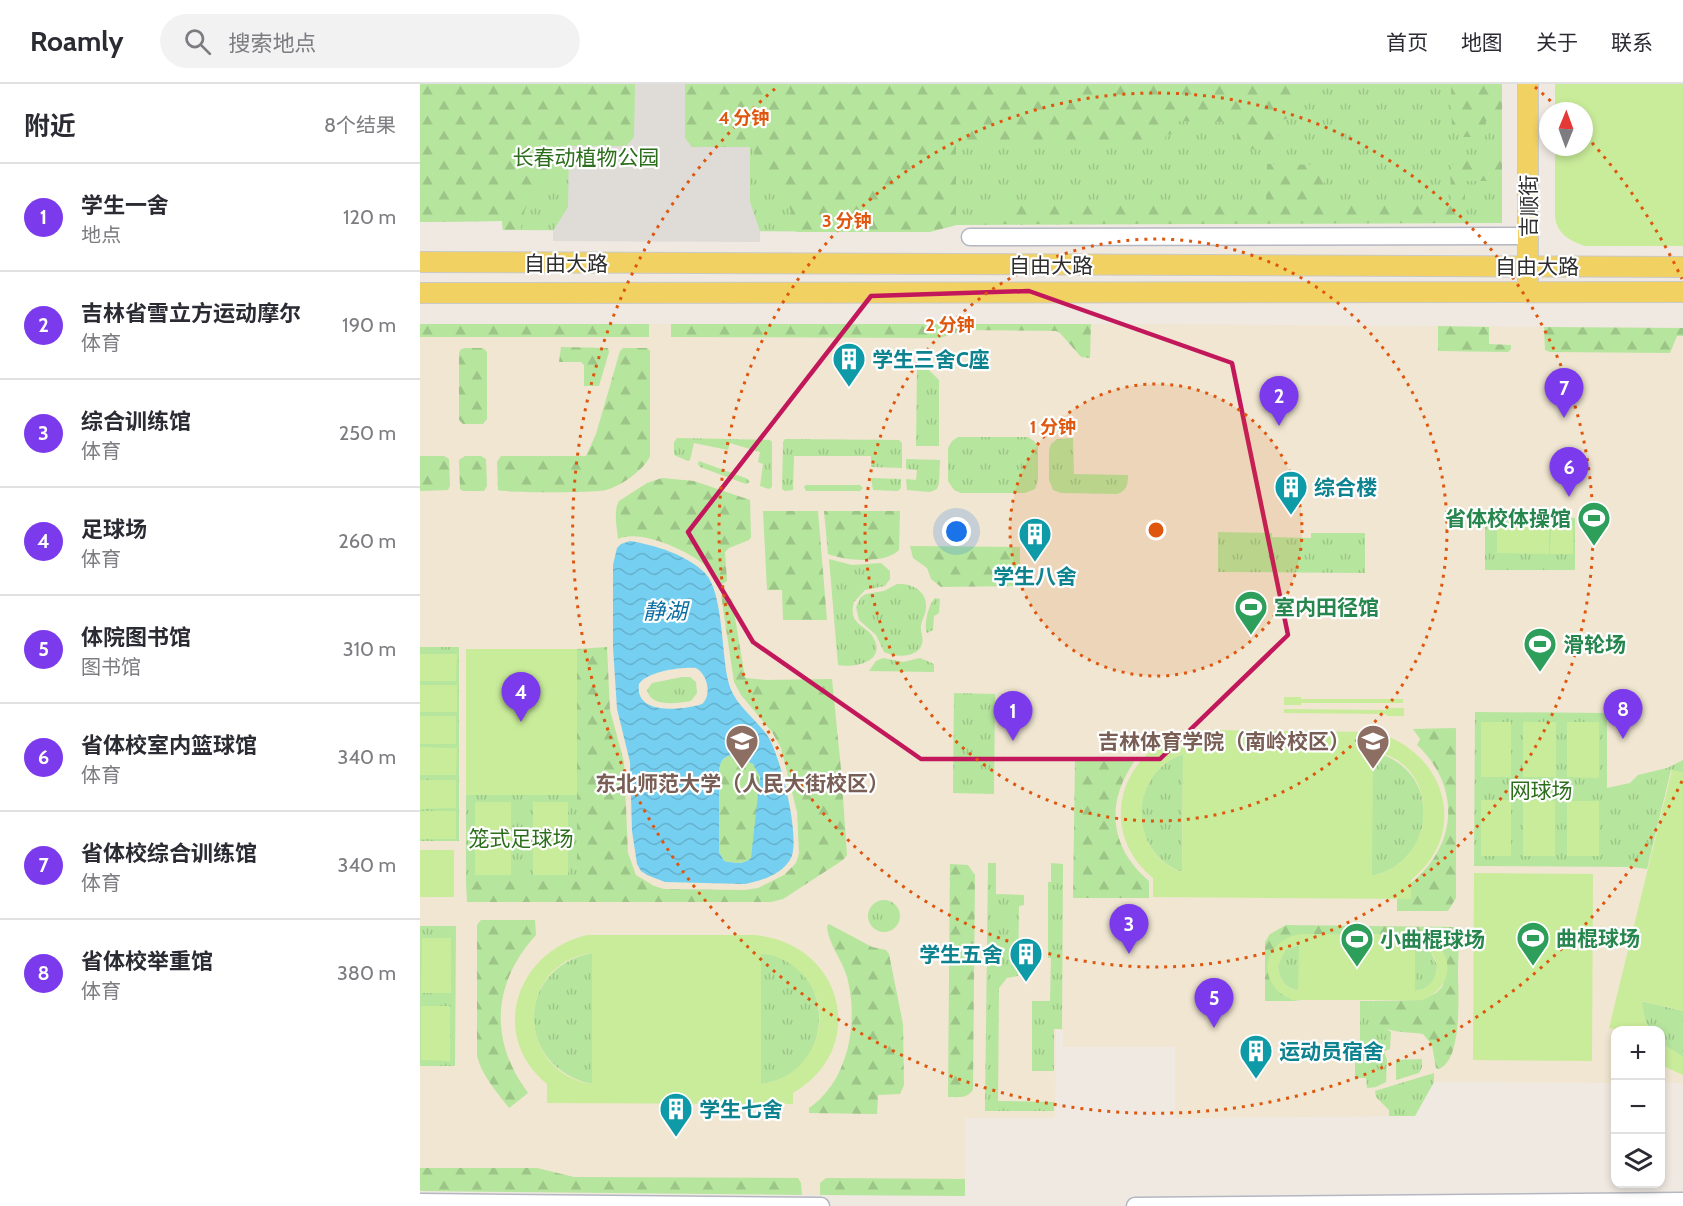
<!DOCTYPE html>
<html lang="zh">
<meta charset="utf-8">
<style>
body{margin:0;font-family:Cabin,"Noto Sans SC",sans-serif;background:#f2f2f3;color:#2b2b33}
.controls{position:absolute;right:18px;bottom:18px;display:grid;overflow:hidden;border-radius:12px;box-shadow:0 3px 9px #0003}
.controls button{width:54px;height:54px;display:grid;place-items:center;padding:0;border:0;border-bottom:2px solid #e1e1e2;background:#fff;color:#2b2b33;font:30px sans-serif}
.compass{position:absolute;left:1119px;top:18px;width:54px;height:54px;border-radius:50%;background:#fff;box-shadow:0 3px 9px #0003;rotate:1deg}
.you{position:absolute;left:537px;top:448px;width:21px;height:21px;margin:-15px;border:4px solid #fff;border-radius:50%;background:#1a73e8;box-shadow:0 0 0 9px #1a73e833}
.badge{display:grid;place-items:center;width:39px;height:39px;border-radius:50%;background:#7c3aed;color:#fff;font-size:20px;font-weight:700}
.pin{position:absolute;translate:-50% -50px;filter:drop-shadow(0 2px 3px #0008)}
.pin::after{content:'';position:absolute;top:32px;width:21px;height:18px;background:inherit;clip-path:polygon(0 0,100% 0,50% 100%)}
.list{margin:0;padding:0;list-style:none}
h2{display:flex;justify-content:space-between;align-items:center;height:78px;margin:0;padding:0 24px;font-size:26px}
h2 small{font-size:20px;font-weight:400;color:#7c7c81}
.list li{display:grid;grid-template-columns:39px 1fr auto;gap:18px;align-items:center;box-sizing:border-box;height:108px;padding:0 24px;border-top:2px solid #e1e1e2}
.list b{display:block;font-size:22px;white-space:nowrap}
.list p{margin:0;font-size:20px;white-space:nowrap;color:#7c7c81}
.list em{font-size:20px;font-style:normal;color:#7c7c81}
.icon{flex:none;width:33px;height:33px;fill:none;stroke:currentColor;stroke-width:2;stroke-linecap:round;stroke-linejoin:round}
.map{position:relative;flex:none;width:1263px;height:1122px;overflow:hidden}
header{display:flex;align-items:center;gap:36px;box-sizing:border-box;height:84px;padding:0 30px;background:#fff;border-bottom:2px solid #e1e1e2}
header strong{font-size:28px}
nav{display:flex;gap:33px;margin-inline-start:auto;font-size:21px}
.search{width:420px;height:54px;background:#f2f2f3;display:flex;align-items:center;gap:15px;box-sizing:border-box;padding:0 21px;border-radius:33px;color:#7c7c81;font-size:22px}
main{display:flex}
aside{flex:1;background:#fff}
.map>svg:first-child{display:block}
</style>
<header>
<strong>Roamly</strong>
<div class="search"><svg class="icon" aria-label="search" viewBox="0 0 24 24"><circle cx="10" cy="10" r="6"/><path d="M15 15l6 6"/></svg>搜索地点</div>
<nav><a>首页</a><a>地图</a><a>关于</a><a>联系</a></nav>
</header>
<main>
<aside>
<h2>附近<small>8个结果</small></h2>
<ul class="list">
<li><span class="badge">1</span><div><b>学生一舍</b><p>地点</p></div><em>120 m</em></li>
<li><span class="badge">2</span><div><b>吉林省雪立方运动摩尔</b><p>体育</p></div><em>190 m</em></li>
<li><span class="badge">3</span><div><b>综合训练馆</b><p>体育</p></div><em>250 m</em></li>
<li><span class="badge">4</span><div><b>足球场</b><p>体育</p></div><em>260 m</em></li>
<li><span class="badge">5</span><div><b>体院图书馆</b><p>图书馆</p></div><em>310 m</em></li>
<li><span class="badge">6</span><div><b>省体校室内篮球馆</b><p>体育</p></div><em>340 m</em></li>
<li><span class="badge">7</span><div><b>省体校综合训练馆</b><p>体育</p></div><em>340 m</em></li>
<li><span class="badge">8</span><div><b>省体校举重馆</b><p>体育</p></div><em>380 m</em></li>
</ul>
</aside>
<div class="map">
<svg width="1263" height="1122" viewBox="0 0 1263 1122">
<defs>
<pattern id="grass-tufts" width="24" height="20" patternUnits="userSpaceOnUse" patternTransform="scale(1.5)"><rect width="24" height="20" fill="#b6e59e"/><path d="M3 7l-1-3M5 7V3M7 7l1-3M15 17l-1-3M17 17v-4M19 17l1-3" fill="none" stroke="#9dc588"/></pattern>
<pattern id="forest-firs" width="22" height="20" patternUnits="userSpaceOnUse" patternTransform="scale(1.5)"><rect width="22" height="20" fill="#b6e59e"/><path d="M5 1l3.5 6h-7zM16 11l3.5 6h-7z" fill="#9dc588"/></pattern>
<pattern id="water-waves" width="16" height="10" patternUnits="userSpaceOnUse" patternTransform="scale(1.5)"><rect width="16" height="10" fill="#75cff0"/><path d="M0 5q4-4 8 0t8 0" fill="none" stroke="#66b2ce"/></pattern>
</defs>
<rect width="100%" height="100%" fill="#efe9e1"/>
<!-- education -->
<path fill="#f0e6d1" d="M0,240h728l535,4v755h-22l-1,-53h-44l-1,53 -181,-1 -19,34 -240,2v-71h-112v-17h-7l-1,88h-90v78l-545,-5z"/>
<!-- grass -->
<path fill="url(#grass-tufts)" d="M0,0h1082v139l-546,2 -27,7 -426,-2 -1,-9 -82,1z
M497,285l12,1 10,10v66h-23z
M538,353h70l6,4 4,6v33l-3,9 -10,4h-64l-7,-3 -6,-9v-33l4,-7z
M257,354l93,2 2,2v45l-3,2 -9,-3 3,-22 -5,-2 2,-10 -30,-9 -2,7 -34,-7 -4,17 -2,1 -14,-6v-13z
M653,354l1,36 54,1c0,9 -1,16 -11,19l-56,-1 -8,-3 -4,-10v-30l2,-6 6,-5z
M365,355l114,1 3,3v25l-31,-1v-11h-77l-1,34 -8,1 -3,-2 1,-47z
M486,375l34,1 -1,23 -2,6 -7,3 -23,-2 -1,-11 10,1 1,-10 -11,-1z
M279,377l49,18 2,3 -4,2 -46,-17 -2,-3z
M451,394l30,1v9l-3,3 -25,-1z
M386,401h54l3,3 -3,3h-54l-2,-4z
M1065,433l90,1v52h-90z
M798,448l54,1v4l39,1v-5h54v40l-147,-1z
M409,475l23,6 29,-2 9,8v8l-5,7 -20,4 -11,12c-7,25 15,22 21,39 9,22 -23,27 -37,24z
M477,500c15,-1 30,7 29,23 0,7 -4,12 -5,19 -1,6 3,12 1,18 -5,15 -27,13 -38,8l-8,-17 -17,-15 -3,-13 5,-10 5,-3 18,-3z
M515,514l5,1 -1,14 -5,3 -1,14 -6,3c-4,-7 2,-30 8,-35z
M0,563h39v194h-39z
M463,574l20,4 17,-4 14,6v8l-65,-1 7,-10z
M262,593h8l6,5 1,11 -6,8c-14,2 -40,7 -44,-11l5,-7z
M534,609l41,1 -1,100 -41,-1z
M1055,628l132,1v75l23,-5 8,-8 29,-7 16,-8v13l-12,-3 -24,99 -15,-2 -158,-1z
M952,668c70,14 68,108 0,124z
M763,670l-1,118c-55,-20 -54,-99 1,-118z
M46,711h111v87l-111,-1z
M568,779h8v31l28,1v10l-5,1 -1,70 -11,2 -8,10 -1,113 56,1v9h-69z
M631,779l12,1 -1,165h-8v42h-22v-70h18l1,-43h-3v-76h3z
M448 832a16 16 0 1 1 32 0a16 16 0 1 1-32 0Z
M0,842h36l-1,140h-35z
M879,861v46c-14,-3 -21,-12 -21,-26l7,-15z
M995,861l15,5 7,15c0,15 -7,24 -22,26z
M172,869v131c-77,-16 -78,-116 0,-131z
M341,869c77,7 78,122 0,131z
M940,917h13c0,13 8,24 18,31l-1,17 -6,2 3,9 -1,22 -10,5 -9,1 -1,-10h-11v-28h5z
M1221,917l42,10v46l-22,-14 -1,-13h-10l-5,-10z
M1002,975v8l-3,6 -23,7v-20z
M1014,989v9l-19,34h-26v-6l-13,-13 -1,-6z"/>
<!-- forest -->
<path fill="url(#forest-firs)" d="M0,0h215l-1,53 -8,10h-63l-4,4v26c-25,9 -36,28 -38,53h-18l-1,-9 -82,1z
M265,0h612v34l-20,2 2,30 -42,-1v-27l-63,-1 -1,13 -7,1 -2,9 -208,-1v82l-27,7h-133c-3,-25 -14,-42 -35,-54l-1,-17 -10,-14h-58l-7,-9z
M1031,0h51v37h-16l-1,16h-24l-9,-7z
M1044,73h38v24h-37v42l-470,1 1,-23h270l1,-37 57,1v36h127c1,-15 -6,-41 13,-44z
M0,240h229v13h-229z
M251,240h420l-1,34 -9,-1 -21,-24 -4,-2 -92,-1 -24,8 -269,-1z
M1018,242l51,1v17l22,1v4l-3,3 -70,-1z
M1124,243l139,1v8h-6l-7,17 -120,-1 -5,-2z
M141,263l47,1 1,4 -10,34h-15v-21l-3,-3h-22z
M45,264h18l4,4v67l-4,5h-20l-4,-4v-67l2,-4z
M203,264h24l3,3v105c-6,14 -29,30 -44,34 -10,3 -98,3 -108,0l-1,-28 4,-6h85l10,-22 24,-83z
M0,372h24l5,3 1,27 -2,4 -28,1z
M45,372h16l5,3 1,27 -3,5h-21l-3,-2 -1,-29z
M242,394l32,3 56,19 1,37 -2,3 -20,8 -4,4 2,29 -8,5c-3,-6 -6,-12 -10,-17 -16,-17 -69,-41 -91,-30 -1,-12 -5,-28 1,-38l28,-18z
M343,427h55l9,109h-44l-1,-30h-15z
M404,427h76l-1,39c-13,14 -54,11 -71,4z
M490,462l110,1v39l-79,1 -10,-8 -4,-11 -14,-10z
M301,511l11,4 13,79 21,2 66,-1 9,90 6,86 -4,5 -60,39 -12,3h-304l-1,-21h111v-232l30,-2 3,63 14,52 4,91 8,22 18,11 10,3 81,1 13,-2 26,-13 12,-12 3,-10 -2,-41 -16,-64 -9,-16 -31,-37 -7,-13z
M1036,644v170l-8,13h-51v-13h14v-15c47,-38 50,-97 6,-138l3,-6 -7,-10z
M313,671c9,2 19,6 24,14 7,13 -2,73 -6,89 -8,7 -17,5 -27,3l-5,-9v-83c2,-9 5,-13 14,-14z
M708,674l6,4c-29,42 -24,86 15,119v17h-76l2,-139z
M530,780l18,1 7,10 -2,214c-5,10 -15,8 -25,8z
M61,836h54l1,15c-44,48 -47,106 -8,158l-19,15c-12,-16 -27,-32 -32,-52v-131z
M409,840l43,23 14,3 3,4 14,70 1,61 -4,9 -22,1 -1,19 -68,-1v-5c40,-27 50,-87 38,-131 -5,-18 -19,-33 -20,-51z
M866,841l168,2 3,2c3,13 1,29 1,42 0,23 5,88 -19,98l-3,-1 -4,-23 -9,-11c-25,-4 -49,3 -50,-33l49,-1 14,-7 6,-6 5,-15 -11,-29 -6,-5 -16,-4 -121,2c-17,8 -25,16 -25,36l25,28 8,1h-36v-59l5,-8z
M0,1084h117l37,9 224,1 3,5 1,12 -382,-4z
M406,1094l139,1v17l-145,-1v-12z"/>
<!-- pitch -->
<path fill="#c9ec9a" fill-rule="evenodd" d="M1135,0h128v162h-98c-15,-5 -28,-12 -30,-29v-70h29v-36h-29z
M1077,442h52v28l-52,-1z
M1131,442h22v28h-23z
M46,565h111v146h-111z
M0,570h37l-1,27h-36z
M0,601h37v27h-37z
M864,613h17v2h102v4h-102v2h-17z
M967,624h17v8h-17l-1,-2 -102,-1v-4l102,1z
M0,632h36v28h-36z
M1061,638h30v55h-30z
M1103,638h33v55h-33z
M1147,638h32v56l-32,-1z
M785,646l168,2c72,17 98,100 38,148v19l-258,-2v-19c-63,-52 -27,-143 52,-148zM953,668c65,7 71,107 -1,124zM762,670h1l-1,118c-55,-19 -53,-99 0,-118z
M0,663l37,1 -1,27h-36z
M1252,686l11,3v238l-41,-10 3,19 5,10h-29l-12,-2z
M0,696h36v28l-36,1z
M1061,716h30v56h-30z
M1103,716l32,1v55h-32z
M1147,717h32v55h-32z
M55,718h36v73h-36z
M113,718h35v73h-35z
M0,727h36v28h-36z
M0,766h34v47h-34z
M1054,789l119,1 -1,187 -119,-1z
M881,850l121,1c34,13 34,52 0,65h-129c-38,-14 -32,-60 8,-66zM878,861h1l-1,46c-13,-3 -20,-12 -20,-26l7,-15zM995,861c12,0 20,9 22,20 0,14 -7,24 -22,26z
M167,851h167c88,7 117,112 39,158v11l-246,-1v-19c-59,-49 -31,-132 40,-149zM172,869v130l-1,1c-76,-13 -76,-121 1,-131zM341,870c9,0 18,3 26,8 55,32 36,114 -26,122z
M2,854h29v55h-30z
M1,922h29v55l-29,-1z
M1241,959l22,14v18l-22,-10z"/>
<!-- plaza -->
<path fill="#dfdcd8" d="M215,0h50v54l7,9h58v55l10,29v11l-207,-1v-10l15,-24 1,-61h57l8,-9z"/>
<!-- water -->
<path fill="url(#water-waves)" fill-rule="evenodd" d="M210,457c25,4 57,14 75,32 19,20 16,84 24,111 6,21 26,34 38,51 13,18 34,103 24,123 -8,16 -30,23 -46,26l-80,-2 -18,-7 -6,-4 -4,-7 -5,-33 -2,-69 -13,-53 -4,-62v-82l4,-17 4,-4zM276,584c12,7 16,27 6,36 -18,6 -68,12 -63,-20 9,-13 42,-17 57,-16zM313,671l20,9 7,13 -9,81c-7,7 -17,5 -27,3l-5,-9v-83c2,-9 5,-13 14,-14z"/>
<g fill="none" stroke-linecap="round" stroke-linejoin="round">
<!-- minor casing -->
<g stroke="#b4b7c1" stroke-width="19">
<path id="minor" d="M550,153l558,-1
M0,1118l401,4
M715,1122l548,-5"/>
</g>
<!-- major casing -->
<g stroke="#c9c9c9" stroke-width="22">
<path id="major" d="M1108,0v195
M0,178l1263,5
M0,209l1263,-1"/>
</g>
<!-- minor -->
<use href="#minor" stroke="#fff" stroke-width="16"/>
<!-- major -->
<use href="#major" stroke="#f2d163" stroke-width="20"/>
</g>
<!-- marked area -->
<path fill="none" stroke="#c2185b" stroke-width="4.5" stroke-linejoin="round" d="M609,207l203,72 56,272 -128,124h-239l-168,-117 -65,-110 183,-236z"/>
<!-- distance rings -->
<circle cx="736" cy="446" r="146" fill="#df570e" fill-opacity=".12"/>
<g fill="none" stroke="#df570e" stroke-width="3" stroke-dasharray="3 6">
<circle cx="736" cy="446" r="146"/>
<circle cx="736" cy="446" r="291"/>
<circle cx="736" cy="446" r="437"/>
<path d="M1262 697A583 583 0 1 1 357 3M1115 3A583 583 0 0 1 1141 27M1166 52A583 583 0 0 1 1262 195"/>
</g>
<!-- icons -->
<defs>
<g id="building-pin" transform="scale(1.725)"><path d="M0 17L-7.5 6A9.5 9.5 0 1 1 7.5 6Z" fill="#0f9aa8" stroke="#fff"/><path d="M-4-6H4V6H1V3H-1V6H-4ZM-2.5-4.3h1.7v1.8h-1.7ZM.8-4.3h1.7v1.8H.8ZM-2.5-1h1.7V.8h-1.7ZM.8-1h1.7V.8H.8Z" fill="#fff"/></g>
<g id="stadium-pin" transform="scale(1.725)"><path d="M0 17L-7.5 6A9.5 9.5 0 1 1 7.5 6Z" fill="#2e9e5b" stroke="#fff"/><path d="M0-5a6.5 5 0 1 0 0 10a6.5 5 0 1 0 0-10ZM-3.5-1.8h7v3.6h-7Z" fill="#fff"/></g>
<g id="university-pin" transform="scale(1.725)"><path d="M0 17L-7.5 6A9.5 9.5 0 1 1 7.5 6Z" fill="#8d6e63" stroke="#fff"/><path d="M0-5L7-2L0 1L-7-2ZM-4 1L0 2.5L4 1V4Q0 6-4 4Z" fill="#fff"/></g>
</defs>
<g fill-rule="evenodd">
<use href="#building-pin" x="429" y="275"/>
<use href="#building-pin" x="871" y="403"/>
<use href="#stadium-pin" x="1174" y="434"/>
<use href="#building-pin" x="615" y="450"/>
<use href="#stadium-pin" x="831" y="523"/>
<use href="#stadium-pin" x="1120" y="560"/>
<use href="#university-pin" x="322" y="657"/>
<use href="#university-pin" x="953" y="657"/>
<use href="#stadium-pin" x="1113" y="854"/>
<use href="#stadium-pin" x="937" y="855"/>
<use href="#building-pin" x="606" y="870"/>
<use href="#building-pin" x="836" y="967"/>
<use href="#building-pin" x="256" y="1025"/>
</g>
<g text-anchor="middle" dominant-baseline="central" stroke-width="4.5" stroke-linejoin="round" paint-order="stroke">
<!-- park labels -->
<g font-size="21" fill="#2c6e1b" stroke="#fff">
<text x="166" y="73">长春动植物公园</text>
<text x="1121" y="706">网球场</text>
<text x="101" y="754">笼式足球场</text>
</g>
<!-- street labels -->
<g font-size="21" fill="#2e2e2e" stroke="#fff">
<text transform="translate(1108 122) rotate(-90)">吉顺街</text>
<text x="146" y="179">自由大路</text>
<text x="631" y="181">自由大路</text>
<text x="1117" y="182">自由大路</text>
</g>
<!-- culture labels -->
<g font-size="21" font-weight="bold" fill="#0d838f" stroke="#fff" text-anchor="start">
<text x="452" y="275">学生三舍C座</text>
<text x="894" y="403">综合楼</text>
<text x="615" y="492" text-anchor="middle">学生八舍</text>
<text x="583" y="870" text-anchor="end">学生五舍</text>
<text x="859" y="967">运动员宿舍</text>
<text x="279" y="1025">学生七舍</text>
</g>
<!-- leisure labels -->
<g font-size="21" font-weight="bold" fill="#27864d" stroke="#fff" text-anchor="start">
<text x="1151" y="434" text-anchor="end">省体校体操馆</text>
<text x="854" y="523">室内田径馆</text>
<text x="1143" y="560">滑轮场</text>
<text x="1136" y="854">曲棍球场</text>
<text x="960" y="855">小曲棍球场</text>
</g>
<!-- education labels -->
<g font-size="21" font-weight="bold" fill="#785e54" stroke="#fff" text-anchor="end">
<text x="930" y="657">吉林体育学院（南岭校区）</text>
<text x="322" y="699" text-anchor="middle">东北师范大学（人民大街校区）</text>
</g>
<!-- water labels -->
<g font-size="22" font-style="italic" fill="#0d6fa3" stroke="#fff">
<text x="245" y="527">静湖</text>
</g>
</g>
<circle cx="736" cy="446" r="9" fill="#df570e" stroke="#fff" stroke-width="3"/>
<g font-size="18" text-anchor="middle" font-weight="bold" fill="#df570e" stroke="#fff" stroke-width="4.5" stroke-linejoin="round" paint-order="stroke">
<text x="324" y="40">4 分钟</text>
<text x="427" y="143">3 分钟</text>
<text x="530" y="247">2 分钟</text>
<text x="633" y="349">1 分钟</text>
</g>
</svg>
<div class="controls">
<button>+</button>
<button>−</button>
<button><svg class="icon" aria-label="layers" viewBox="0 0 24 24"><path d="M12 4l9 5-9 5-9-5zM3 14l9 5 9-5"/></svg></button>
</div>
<svg class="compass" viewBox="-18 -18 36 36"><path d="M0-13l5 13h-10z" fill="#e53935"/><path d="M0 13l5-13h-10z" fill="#7c7c81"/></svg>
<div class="you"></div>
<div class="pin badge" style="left:593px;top:657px">1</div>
<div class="pin badge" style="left:859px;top:342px">2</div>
<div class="pin badge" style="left:709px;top:870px">3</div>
<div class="pin badge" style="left:101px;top:638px">4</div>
<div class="pin badge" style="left:794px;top:944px">5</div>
<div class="pin badge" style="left:1149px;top:413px">6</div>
<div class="pin badge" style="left:1144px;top:334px">7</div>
<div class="pin badge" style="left:1203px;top:655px">8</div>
</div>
</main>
